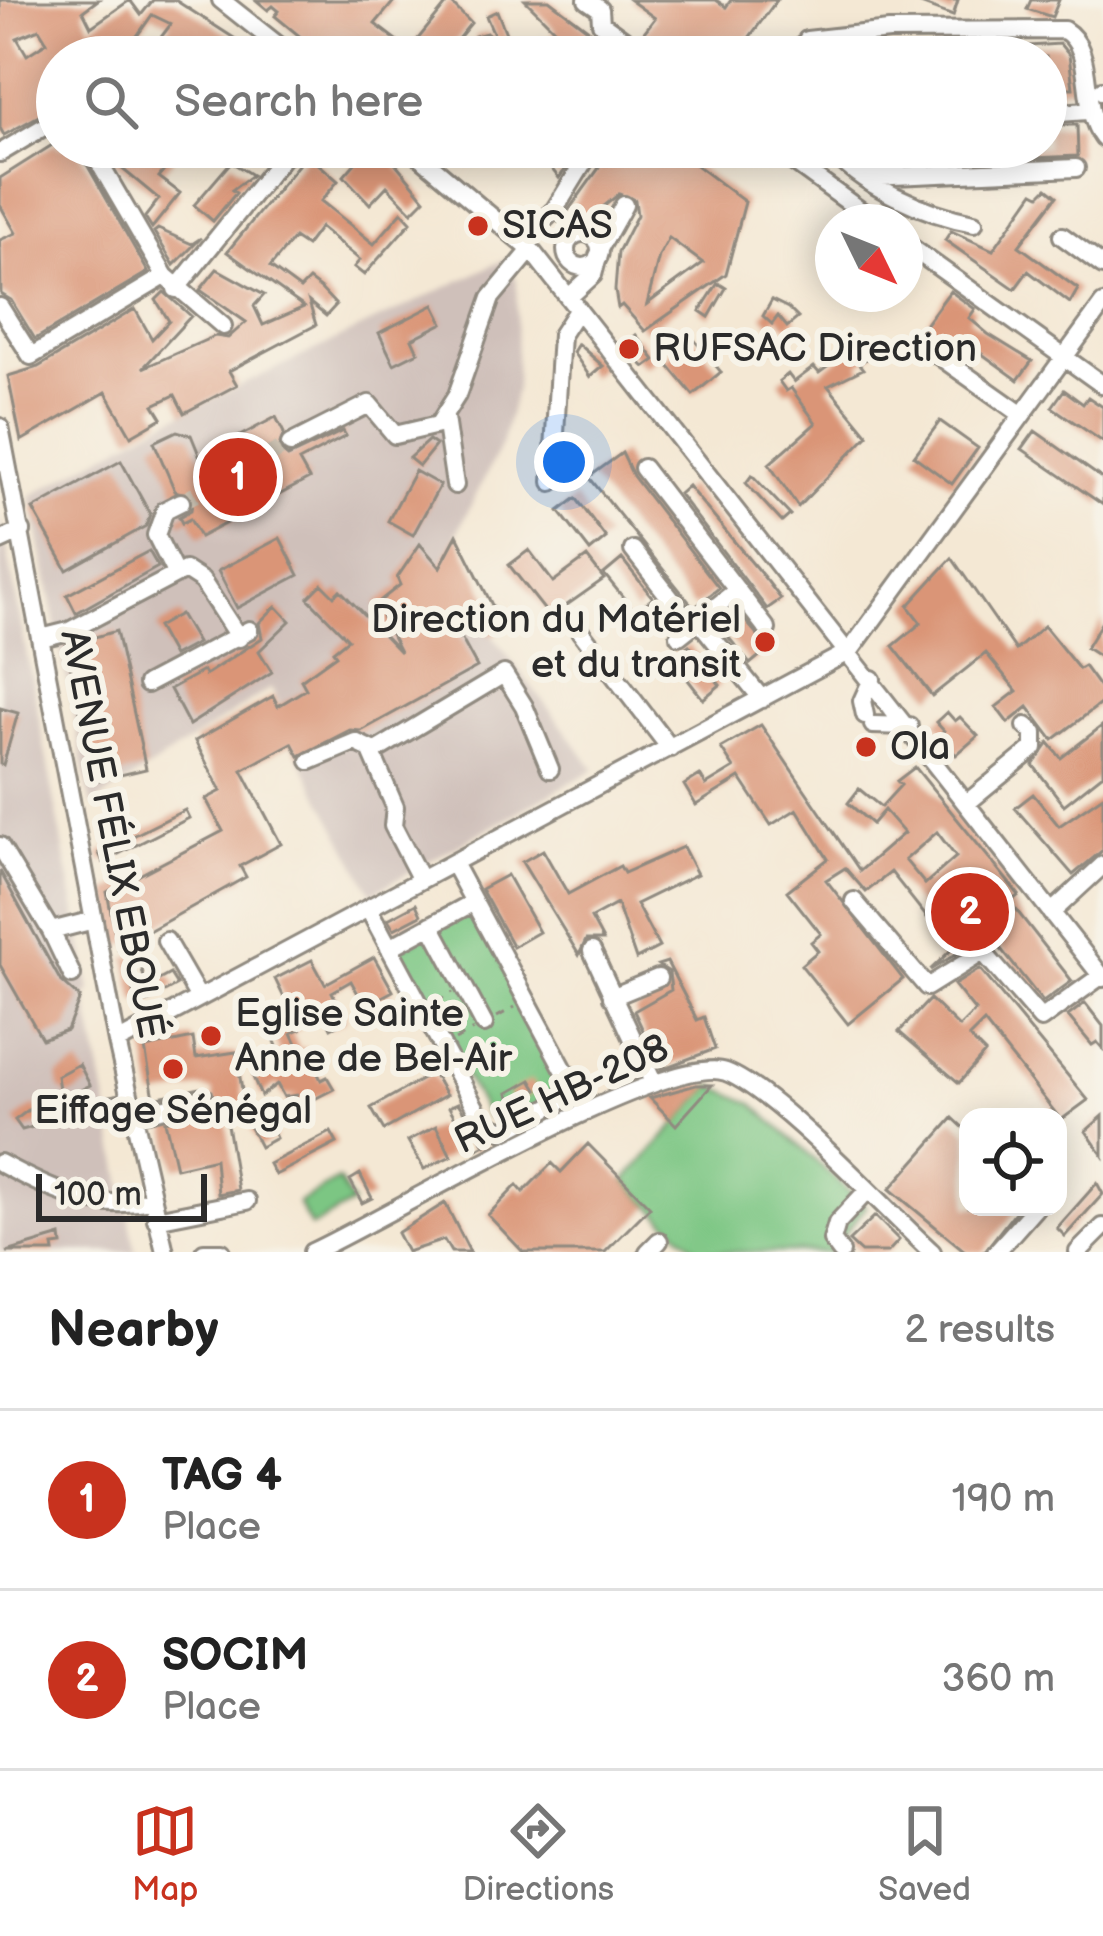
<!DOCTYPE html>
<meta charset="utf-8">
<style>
body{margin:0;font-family:"Balsamiq Sans",sans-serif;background:#f2f2f2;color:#222}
.controls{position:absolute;right:36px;bottom:36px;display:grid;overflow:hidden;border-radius:24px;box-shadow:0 6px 30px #0003}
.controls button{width:108px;height:108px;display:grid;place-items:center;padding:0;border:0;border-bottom:3px solid #e0e0e0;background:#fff;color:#222;font:60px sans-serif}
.compass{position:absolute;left:815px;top:204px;width:108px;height:108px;border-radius:50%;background:#fff;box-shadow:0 6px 30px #0003;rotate:133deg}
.scale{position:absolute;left:36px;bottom:30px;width:171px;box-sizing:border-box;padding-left:12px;border:6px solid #2b2b2b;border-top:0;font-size:33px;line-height:42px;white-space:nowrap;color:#2b2b2b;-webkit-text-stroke:9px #f7f3e8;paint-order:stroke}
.you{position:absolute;left:564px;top:462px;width:42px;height:42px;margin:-30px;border:9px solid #fff;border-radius:50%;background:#1a73e8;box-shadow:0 0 0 18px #1a73e833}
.badge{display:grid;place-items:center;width:78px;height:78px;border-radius:50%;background:#c8321e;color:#fff;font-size:39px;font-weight:700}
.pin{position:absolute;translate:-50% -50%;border:6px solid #fff;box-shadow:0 3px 12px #0006}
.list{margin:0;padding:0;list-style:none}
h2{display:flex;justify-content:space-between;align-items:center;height:156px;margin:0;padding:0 48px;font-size:51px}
h2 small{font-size:39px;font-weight:400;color:#767676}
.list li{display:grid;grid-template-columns:78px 1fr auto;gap:36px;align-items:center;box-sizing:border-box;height:180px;padding:0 48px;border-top:3px solid #e0e0e0}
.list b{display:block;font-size:45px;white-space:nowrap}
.list p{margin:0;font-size:39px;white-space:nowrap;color:#767676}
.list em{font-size:39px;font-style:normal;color:#767676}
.icon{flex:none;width:66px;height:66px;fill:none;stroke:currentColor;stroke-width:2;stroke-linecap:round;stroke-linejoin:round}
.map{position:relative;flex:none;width:1103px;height:1252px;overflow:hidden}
.search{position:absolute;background:#fff;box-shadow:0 6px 30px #0003;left:36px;right:36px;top:36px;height:132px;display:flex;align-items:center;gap:30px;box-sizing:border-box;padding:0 42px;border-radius:66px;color:#767676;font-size:45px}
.sheet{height:516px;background:#fff}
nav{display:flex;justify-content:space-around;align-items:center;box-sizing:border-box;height:168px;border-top:3px solid #e0e0e0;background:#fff;font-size:33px;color:#767676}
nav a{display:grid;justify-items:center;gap:6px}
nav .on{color:#c8321e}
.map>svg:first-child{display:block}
</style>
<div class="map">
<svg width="1103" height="1252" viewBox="0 0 1103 1252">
<rect width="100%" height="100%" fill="#f7f3e8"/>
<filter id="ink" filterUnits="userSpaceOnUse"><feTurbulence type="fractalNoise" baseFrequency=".00833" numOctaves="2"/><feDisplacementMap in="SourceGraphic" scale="24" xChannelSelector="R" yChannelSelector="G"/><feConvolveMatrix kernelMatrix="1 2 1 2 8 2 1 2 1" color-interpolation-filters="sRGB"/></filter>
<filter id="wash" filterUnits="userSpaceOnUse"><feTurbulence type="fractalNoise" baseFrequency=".004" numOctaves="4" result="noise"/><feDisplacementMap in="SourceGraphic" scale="48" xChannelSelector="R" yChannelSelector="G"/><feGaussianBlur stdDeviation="2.7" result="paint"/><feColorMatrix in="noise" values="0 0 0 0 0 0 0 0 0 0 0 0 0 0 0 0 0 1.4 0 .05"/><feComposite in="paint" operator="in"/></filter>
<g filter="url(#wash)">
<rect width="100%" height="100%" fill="#f4e8d4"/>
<!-- industrial -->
<path fill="#cfc0ba" d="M505,259l12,21 -1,109 -15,56 -61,122 155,202 -223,124 -92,-171 7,-4 -16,-30 -180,118 -60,-310 125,-70z
M0,514l91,477 -5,4 50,257h-136z"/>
<!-- green -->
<path fill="#7cc683" stroke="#547857" stroke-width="3" d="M473,909l90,169 -8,20 -50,24 -18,-6 -91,-166z
M712,1085l41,19 113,103 -36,45h-131l-74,-71z
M338,1180l14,24 -41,23 -13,-24z"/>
<g id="blocks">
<!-- building -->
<path fill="#da9577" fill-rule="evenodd" d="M0,0h98l-15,11 8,16 39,-27 11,15 12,-15h22l62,40 -20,17h-71l25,-33 -19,-9 -30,42h-65v49l-53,29 -4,-7zM39,29l8,13 -20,13 -10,-17z
M256,0h139l-20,24 34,26 40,-49 22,22 -28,34h-118l-50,-41 4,-5 -6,-5 -5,4z
M525,0h24l57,43 -4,5 12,9h-75l16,-27z
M630,0h86l10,7 5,-7h46l-42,57h-35l-19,-14 -18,12 -22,-19 14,-18z
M910,0h48l-5,16z
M1031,0h28l-7,17 -25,-8z
M497,11l16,40 -30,6 -8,-21 12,-3 10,8 -11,-25z
M1060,44l9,11 4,33h-14v12l-13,1v-44h-68v-8z
M1065,125h12l1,31 -211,9 -12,-10v-8h191v-20z
M57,142v5h20l71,125 -113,67 -24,-39 -10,-6 -1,-54 16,-7 -16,-28v-27z
M105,147h78l-24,30 21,16 -28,35 -7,-11 14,-18 -45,-37z
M337,147h45l43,52 -13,13 -25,-26 -17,18 -26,-28 13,-15z
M549,147h123l73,55 -19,72 -81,57 -23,-26 -4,3 -3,-18 3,-38 19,-37 -2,-15 -16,-6 -32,26 -27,2 39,-54 -7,-16 -13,-2 -20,28 -17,-21zM669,238l34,25 -56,41 12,-48z
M307,154l31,27 -17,20 53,43 28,-32 9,10 -47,53 -10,-8 6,-7 -40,-33 -14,19 -12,-8 -24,29 30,22 9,-9 12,9 15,16 -10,11 -17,-14 7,23 -87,46 8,14 -53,28 -9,-18 -21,10 8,13 -31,18 -25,-44 -85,49 -13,-65 30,-9 97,-58 17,30 17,-18 -13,-21 8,-8 27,24 -48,52 72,-32 13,2 18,-16 -46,-32 17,-21 47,26 -10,11 9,19 41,-18 -77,-55z
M231,162l21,13 -20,15 4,3 -23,28 -19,-16z
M1047,188l10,8 -38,50 59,43 -8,14 -42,-32 -13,18 -70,-49 6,-9 42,19 41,-58 6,3z
M158,229l34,15 9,-6 -27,27 -20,-33z
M718,283l8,5 -17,29 -9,-6z
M950,291l25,18 -6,9 19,16 44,27 -14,19 -58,-42 -11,10 -27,-19z
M772,300l16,8 10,10 -11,9 -9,-11 -6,8 -9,-8z
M434,305l9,18 -31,16 6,13 -24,12 -15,-31z
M636,335l19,25 -10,7 -22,-21z
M691,336l30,36 -28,23 -30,-36z
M865,340l9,13 -15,11 4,5 -35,17 40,49 -70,72 -29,-43 47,-41 -25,-35 -5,3 -7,-10 9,-7 6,8 20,-15 5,6z
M578,344l25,22 -13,11 -17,-25z
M1064,390l19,14 5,-7 15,10v35l-51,-35z
M276,417l8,16 -6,16 10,8 55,-26 3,5 -47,25 10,18 -109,58 -10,-18 -8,4 -3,-6 12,-7 2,-13 -18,-6 -21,-49 23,-11 14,4 9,22z
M940,421l38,27 -26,36 -38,-28z
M1035,431l68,48v26l-81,-56z
M429,440l7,5 -17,21 -10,-8z
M622,453l11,23 86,112 -25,20 -105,-131z
M121,461l29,53 -4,12 -79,44 -34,-61z
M415,471l25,14 -27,50 -25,-14z
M752,475l38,40 -8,7 -36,-39z
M688,486l80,96 13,17 -14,10 -88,-115z
M576,498l30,40 -16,13 -31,-40z
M457,535l47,94 -13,7 -11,-14 -21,12 18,33 -116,64 -11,-1 -51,26 -7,-13 -50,27 39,74 -41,22 6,11 -128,71 -11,-56 116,-61 -17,-32 15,-8 -26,-50 78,-45 5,10 28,-17 -5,-9 35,-25 -3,-4 15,-12 -40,-41 14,-14 12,12 6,-6 60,62 -24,-48 24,-19 -3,-7 23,-34 20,23z
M280,538l19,37 -62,33 -19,-37z
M529,550l24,32 34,-25 17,22 -54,38 -41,-52z
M149,551l9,16 -82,46 -9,-18z
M952,558l64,92 28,-24 35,43 5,-3 19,26v10l-50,38 -25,-33 -20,16 -12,-16 21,-16 -31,-38 -54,43 -39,-50 28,-23 -13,-17z
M622,559l31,39 -18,14 -31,-38z
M276,606l14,15 -31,30 13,21 -83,53 -19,-36 33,-18 2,4 57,-37 -3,-15z
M735,609l34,39 -19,16 -33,-41z
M180,614l17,29 -24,13 -16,-29z
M1103,620v39l-17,-11z
M116,631l30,138 -51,12 -29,-136z
M689,645l31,40 -17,14 -32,-41z
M0,708l18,5 -15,52 -3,-1z
M947,712l8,9 5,-4 18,19 -22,19 -17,-19 5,-5 -8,-9z
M761,725l99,146 44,-38 -20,-23 -12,14 -24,-21 11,-14 22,18 20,-22 -4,-4 18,-14 104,128 -9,7 62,79 -29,21 -54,-68 -59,36 22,-21 -61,-77 -25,20 -21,-24 -19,12 77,99 -55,45 -47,-59 17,-14 -7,-9 10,-8 -34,-43 41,-32 -31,-50 -26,16 -31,-47 -44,27 -12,-20 16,-10 6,10 28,-17 -13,-20zM937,832l19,25 -31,27 -20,-24z
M1103,725v49l-39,31 -31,-40 16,-22 12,15z
M1033,794l26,32 44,-30v54l-30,25 -58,-67z
M185,810l4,8 -86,44 -4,-9z
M683,847l14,27 -61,30 23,43 -23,12 -19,-55 -26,14 12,22h-17l-7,15 -57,-93 21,-12 25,44 52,-28 4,7z
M0,871l60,109 20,18 -13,32 -25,9 -42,-74z
M507,875l32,57 -26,15 -32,-58z
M416,904l5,11 -27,14 -6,-10z
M139,956l7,31 24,-13 7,11 -32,18 -10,-2 -9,-44z
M374,957l19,34 -28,15 -14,-25 -19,11 14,28 -15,8 -11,-23 -26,12 6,12 -8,4 8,17 5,-3 16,33 6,-3 7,12 -43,22 -5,-10 12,-6 -14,2 -7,-13 -16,12 -8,-19 31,-13 -15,-38 23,-12 -17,-35 37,-19 13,24z
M667,962l30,58 7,-3 11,32 -54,20 -27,-58 37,-21 -2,-18 -11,-7z
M980,969l108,131 -27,20 -77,-98 -15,15 16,16 -26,30 -60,-51 31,-33 29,28 16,-16 -21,-26z
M1085,1003l18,23v23l-6,-7 -5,3 -24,-29z
M193,1038l3,20 40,-6 8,51 -20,4 14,83 -20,4 -3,-35 -39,9 -11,-47 46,-11 4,-7 -3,-12 -12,-3 -46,10 -9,-50z
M79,1064l11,21 -21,11 -10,-7 -2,-13z
M433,1073l13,22 -62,35 -13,-22z
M531,1080l6,10 -23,14 -6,-11z
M696,1085h16l-36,40 -26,-27z
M458,1103l27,42 -11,6 -25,-44z
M35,1105l12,18 -25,7 -7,-10z
M277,1110l6,11 -12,6 5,11 -16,9 -14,-27z
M1103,1116v40l-17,-25z
M953,1118l15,14v75h51l-35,45h-18l-76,-63z
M436,1126l15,30 -27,13 -16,-28z
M331,1132l6,11 -62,32 -6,-11z
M588,1144l62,63 -45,45h-82l-35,-37 29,-30 6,7 29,-29 9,9z
M360,1174l12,24 -10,5 -12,-23z
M1097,1183l6,11 -38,42 -8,-8z
M445,1203l25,49h-19l-7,-12 -37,12 -10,-19z
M875,1216l24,24 -11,12h-27l-12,-11z
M61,1236l1,9 -9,1 1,6h-47z"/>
</g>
</g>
<g filter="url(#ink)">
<use href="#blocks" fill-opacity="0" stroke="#908a80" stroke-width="3"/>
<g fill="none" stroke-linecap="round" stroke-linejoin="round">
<!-- minor-tunnel -->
<path stroke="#ccc2b2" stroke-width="16" stroke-dasharray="16 8" stroke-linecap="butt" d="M181,502l109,-58"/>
<!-- minor casing -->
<g stroke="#908a80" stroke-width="22">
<path id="minor" d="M221,0l72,57
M587,0l13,9 1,14 47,34
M797,57l10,-17 82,-9 175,-1c33,20 14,74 39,108
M1102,90l1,2
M1046,114l41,-3
M90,147l75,129 58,50
M409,147l122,103 572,728
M773,147l103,75
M831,147c25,38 99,68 143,76
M0,153l57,-34
M870,177l206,-9
M566 250a17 17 0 1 1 34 0a17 17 0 1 1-34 0Z
M1062,236l41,30
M522,242l33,-33 29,-47
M905,243l198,142
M600,248l24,-43
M176,289l115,-142
M569,297l24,-22 5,-19
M0,307l31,49 134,-80
M915,339l106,75
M445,418l10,67
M0,427l117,615 48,210
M290,444l79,-40 26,31 43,-10 19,-30 34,-97 40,-48
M643,468l124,161
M552,482l9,-147 17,-26
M0,541l22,-10
M633,550l59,76
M175,573l-19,-38 9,-25 16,-8
M698,620l64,79
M580,631l90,117
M679,636l58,-46
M41,638l28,-7 116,-61 17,11 37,57
M147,684l102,-54
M865,715l-3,-14 10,-22
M873,725l36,1
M372,753l132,-79 20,32 26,63
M310,761l45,-19 15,7 25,58 -2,19 28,54
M967,803l67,-55v-15l-8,-7
M0,846l51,85 43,-11
M854,901l73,86 56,-35 58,67 60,-43
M368,908l115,214 21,9 58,-31 7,-21 -116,-216
M1051,913l52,-48
M431,925l53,99
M51,931l21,44
M166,941l33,57
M389,948l85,-46
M592,951l61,131
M612,997l46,-19
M117,1042l733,-391 253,-347
M50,1099l21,13 59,-10
M133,1115l70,-15
M0,1163c50,27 94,49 152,37
M156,1219l91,-18
M204,1252h18
M312,1252c72,-33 354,-202 414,-180 50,19 160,138 206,180
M648,1252l11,-11
M841,1252l-9,-12 5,-17 29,-31
M996,1252l40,-45
M1078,1252l25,-25"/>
</g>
<!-- path -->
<path stroke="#908a80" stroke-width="3" stroke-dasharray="9 9" stroke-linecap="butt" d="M436,1002l17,-10
M497,1017l18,-10
M455,1040l18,-10"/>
<!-- minor -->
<use href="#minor" stroke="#fff" stroke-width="16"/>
</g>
</g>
<!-- markers -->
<g fill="#c8321e" stroke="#f7f3e8" stroke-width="4.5">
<circle cx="478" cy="226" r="12"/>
<circle cx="629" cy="349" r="12"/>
<circle cx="765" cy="642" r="12"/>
<circle cx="866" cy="747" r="12"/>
<circle cx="211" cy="1036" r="12"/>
<circle cx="173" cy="1069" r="12"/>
</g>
<g text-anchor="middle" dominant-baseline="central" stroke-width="12" stroke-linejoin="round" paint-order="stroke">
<!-- poi labels -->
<g font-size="39" fill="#2b2b2b" stroke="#f7f3e8" text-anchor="start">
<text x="502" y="226">SICAS</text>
<text x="653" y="349">RUFSAC Direction</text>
<text x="741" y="620" text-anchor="end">Direction du Matériel<tspan x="741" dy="45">et du transit</tspan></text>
<text x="890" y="747">Ola</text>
<text x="235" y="1014">Eglise Sainte<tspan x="235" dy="45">Anne de Bel-Air</tspan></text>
<text x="173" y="1111" text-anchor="middle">Eiffage Sénégal</text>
</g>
<!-- street labels -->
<g font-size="39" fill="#2b2b2b" stroke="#f7f3e8">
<text transform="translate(112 834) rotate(79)">AVENUE FÉLIX EBOUÉ</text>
<text transform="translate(562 1095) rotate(-25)">RUE HB-208</text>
</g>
</g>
</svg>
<div class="controls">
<button><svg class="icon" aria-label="locate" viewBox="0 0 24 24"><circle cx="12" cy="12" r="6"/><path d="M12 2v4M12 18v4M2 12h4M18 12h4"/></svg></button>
</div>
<svg class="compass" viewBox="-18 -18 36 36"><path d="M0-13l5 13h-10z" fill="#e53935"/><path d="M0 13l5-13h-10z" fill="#767676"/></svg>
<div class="scale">100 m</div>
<div class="you"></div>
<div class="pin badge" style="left:238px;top:477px">1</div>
<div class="pin badge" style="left:970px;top:912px">2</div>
<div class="search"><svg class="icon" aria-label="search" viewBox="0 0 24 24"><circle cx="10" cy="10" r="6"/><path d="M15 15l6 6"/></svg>Search here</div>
</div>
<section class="sheet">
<h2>Nearby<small>2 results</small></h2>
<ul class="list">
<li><span class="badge">1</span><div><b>TAG 4</b><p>Place</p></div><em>190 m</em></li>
<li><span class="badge">2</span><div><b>SOCIM</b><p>Place</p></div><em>360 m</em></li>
</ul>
</section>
<nav>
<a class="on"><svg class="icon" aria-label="map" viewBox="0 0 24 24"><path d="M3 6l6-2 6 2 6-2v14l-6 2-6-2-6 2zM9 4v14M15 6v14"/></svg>Map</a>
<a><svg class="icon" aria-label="directions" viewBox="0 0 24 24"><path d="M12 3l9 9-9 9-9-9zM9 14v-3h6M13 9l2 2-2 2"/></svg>Directions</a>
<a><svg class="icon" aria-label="saved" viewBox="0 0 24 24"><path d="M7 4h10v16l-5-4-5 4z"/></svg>Saved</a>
</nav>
